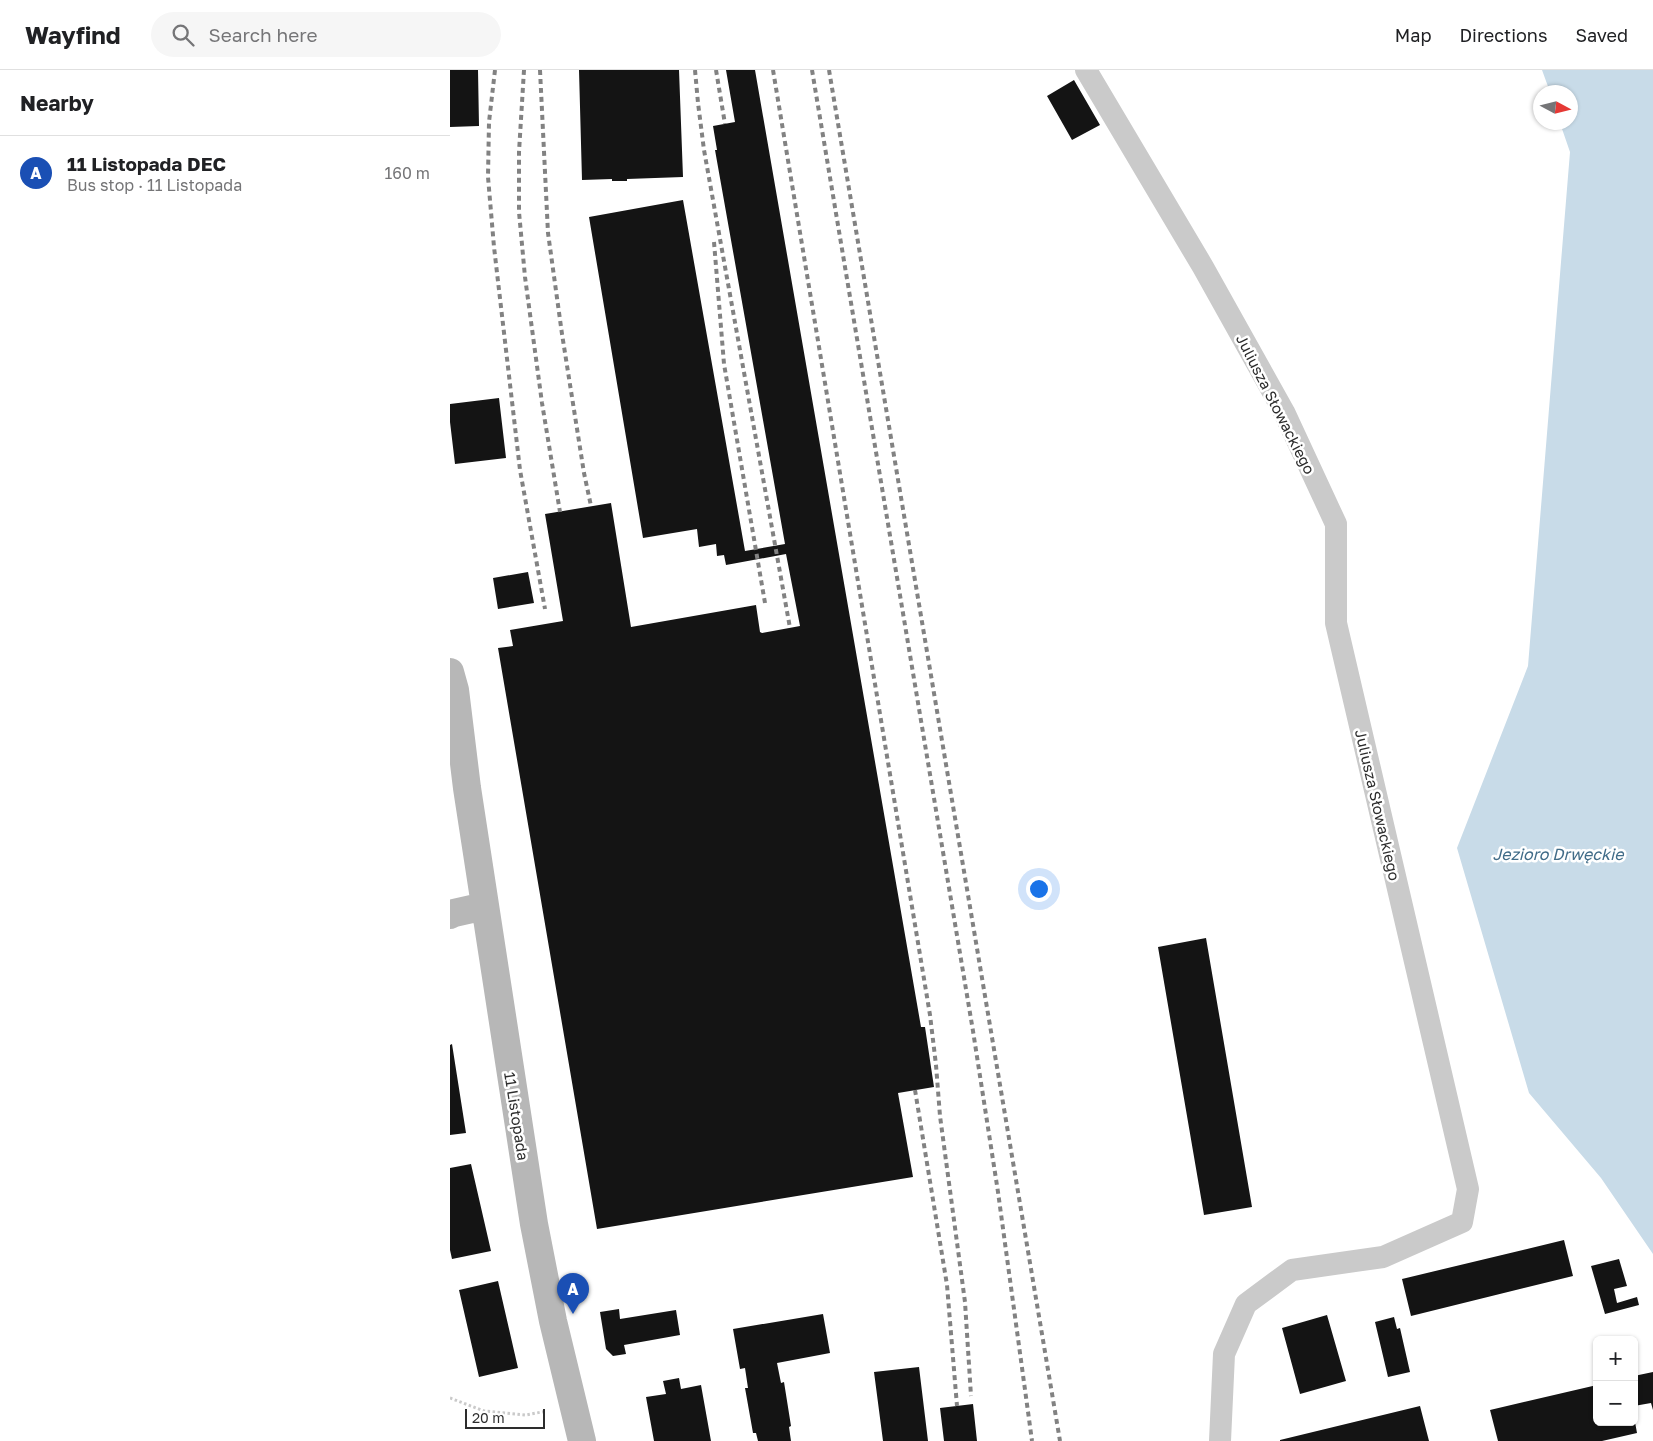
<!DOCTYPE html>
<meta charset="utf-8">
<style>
body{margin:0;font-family:"Golos Text",sans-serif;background:#f6f6f6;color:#202124}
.controls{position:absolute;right:15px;bottom:15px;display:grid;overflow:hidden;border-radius:8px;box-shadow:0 1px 4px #0004}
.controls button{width:45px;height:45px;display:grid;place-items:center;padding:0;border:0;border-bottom:1px solid #e0e0e0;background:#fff;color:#202124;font:25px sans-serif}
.compass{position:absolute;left:1083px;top:15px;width:45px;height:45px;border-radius:50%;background:#fff;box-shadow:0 1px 4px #0004;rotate:97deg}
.scale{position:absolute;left:15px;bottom:12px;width:80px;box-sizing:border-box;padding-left:5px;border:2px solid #2d2d2d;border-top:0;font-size:14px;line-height:18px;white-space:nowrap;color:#2d2d2d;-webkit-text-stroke:4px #fff;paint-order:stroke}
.you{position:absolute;left:588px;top:818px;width:18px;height:18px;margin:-12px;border:4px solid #fff;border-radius:50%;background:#1a73e8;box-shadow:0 0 0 8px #1a73e833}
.badge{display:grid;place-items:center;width:32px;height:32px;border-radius:50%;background:#111827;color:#fff;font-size:16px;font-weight:700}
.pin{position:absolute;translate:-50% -41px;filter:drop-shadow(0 1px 2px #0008)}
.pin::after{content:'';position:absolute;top:26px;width:18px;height:15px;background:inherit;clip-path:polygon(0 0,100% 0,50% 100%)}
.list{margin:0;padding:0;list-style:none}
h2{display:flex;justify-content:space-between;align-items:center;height:65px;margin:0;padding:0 20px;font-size:21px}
h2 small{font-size:16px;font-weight:400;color:#757577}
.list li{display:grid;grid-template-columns:32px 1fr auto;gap:15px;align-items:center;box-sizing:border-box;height:75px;padding:0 20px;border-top:1px solid #e0e0e0}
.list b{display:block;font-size:19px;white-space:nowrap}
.list p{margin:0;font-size:16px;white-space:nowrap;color:#757577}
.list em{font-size:16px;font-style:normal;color:#757577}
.icon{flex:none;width:28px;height:28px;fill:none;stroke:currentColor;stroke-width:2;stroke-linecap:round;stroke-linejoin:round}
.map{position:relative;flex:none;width:1203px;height:1371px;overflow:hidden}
header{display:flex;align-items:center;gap:30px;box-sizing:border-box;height:70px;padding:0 25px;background:#fff;border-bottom:1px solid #e0e0e0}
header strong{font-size:24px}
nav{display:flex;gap:28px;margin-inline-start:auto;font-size:18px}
.search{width:350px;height:45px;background:#f6f6f6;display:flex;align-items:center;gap:12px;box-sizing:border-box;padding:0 18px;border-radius:28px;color:#757577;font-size:19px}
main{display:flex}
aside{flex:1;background:#fff}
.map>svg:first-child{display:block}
</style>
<header>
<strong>Wayfind</strong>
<div class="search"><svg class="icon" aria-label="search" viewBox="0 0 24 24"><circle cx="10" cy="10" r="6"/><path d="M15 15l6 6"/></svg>Search here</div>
<nav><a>Map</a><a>Directions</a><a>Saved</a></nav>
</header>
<main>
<aside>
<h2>Nearby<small></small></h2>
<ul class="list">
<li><span class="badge" style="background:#1a4fb4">A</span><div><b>11 Listopada DEC</b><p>Bus stop · 11 Listopada</p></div><em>160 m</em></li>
</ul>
</aside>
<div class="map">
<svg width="1203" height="1371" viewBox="0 0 1203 1371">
<rect width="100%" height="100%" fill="#fff"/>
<!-- water -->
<path fill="#c8dbe8" d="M1092,0h111v1184l-52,-76 -72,-85 -72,-245 71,-182 42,-514 -10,-29 10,-1v-30h-20z"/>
<!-- building -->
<path fill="#141414" d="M0,0h28l1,56 -29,1z
M129,0h100l4,107 -56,2v2h-15v-2l-30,1z
M276,0h29l166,957h4l9,60 -36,6 15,84 -316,52 -99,-581 15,-2 -3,-16 53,-9 -18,-107 66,-11 20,124 125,-22 4,27 2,1 38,-7 -14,-72 -60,11 -2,-10 -7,1 -1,-12 -17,3 -2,-18 -54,9 -54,-321 94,-17 62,351 40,-7 -70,-394h2l-4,-24 22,-4z
M624,10l26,45 -28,15 -25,-44z
M49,328l7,60 -51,6 -5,-42v-18z
M78,502l6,31 -36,6 -5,-31z
M756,868l46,269 -48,8 -46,-268z
M2,974l14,89 -16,2v-90z
M21,1094l20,87 -39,8 -2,-9v-82z
M1114,1170l9,36 -162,40 -9,-37z
M1169,1189l8,27 -13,3 3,14 20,-6 2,8 -34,9 -14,-48z
M48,1211l20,87 -39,9 -20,-87z
M169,1239l1,10 56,-9 4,25 -56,10 2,9 -13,2 -7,-7 -6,-37z
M373,1244l7,39 -53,10 4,20 3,-1 7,44 -2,1 2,14h-33l-2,-8h-3l-8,-45h3l-3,-20 -5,1 -7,-40z
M877,1245l19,66 -46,13 -18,-66z
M944,1247l3,12 3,-1 10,44 -22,5 -13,-55z
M469,1297l9,74h-45l-9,-69z
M1203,1302v38l-2,-7 -17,3v-30z
M229,1308l2,11 20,-4 10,56h-57l-8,-44 20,-3 -3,-13z
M1147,1315v37h38l2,11 -35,8h-104l-8,-31z
M523,1334l4,37h-33l-4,-33z
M970,1336l9,35h-149v-1z"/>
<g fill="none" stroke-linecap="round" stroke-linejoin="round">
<!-- path -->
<path stroke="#cacaca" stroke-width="3" stroke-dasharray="2.5 2.5" stroke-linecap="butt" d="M0,1328l34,13 42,4 21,-4"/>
<!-- minor -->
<path stroke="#cacaca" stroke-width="22" d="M636,0l117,197 81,145 52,112v99l132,566 -6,33 -79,35 -91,13 -46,34 -22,50 -4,87"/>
<!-- secondary -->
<path stroke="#b7b7b7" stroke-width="28" d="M0,602l5,18 12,98 67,436 19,97 29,120
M0,845l4,-2 31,-7"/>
<!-- rail -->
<path stroke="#828282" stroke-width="4" stroke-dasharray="5 4" stroke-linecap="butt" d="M45,0l-6,52 -1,55 6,70 26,223 25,139
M74,0l-5,82v60l6,65 17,126 18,109
M90,0l8,163 14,101 22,139 7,33
M245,0l3,33 6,47 86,478
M266,0l9,54
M323,0l157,945 6,50 4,51 25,186 6,94
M362,0l161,961 25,161 34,249
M379,0l231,1371
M264,172l10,122 41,239
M465,1020l32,195 10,121"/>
</g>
<g text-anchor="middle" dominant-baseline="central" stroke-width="5" stroke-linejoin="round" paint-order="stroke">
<!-- street labels -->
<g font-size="15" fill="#2d2d2d" stroke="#fff">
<text transform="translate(826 334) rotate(63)">Juliusza Słowackiego</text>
<text transform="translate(928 735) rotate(77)">Juliusza Słowackiego</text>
<text transform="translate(67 1046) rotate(81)">11 Listopada</text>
</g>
<!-- water labels -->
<g font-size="16" font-style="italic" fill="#416c88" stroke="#fff">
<text x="1108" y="784">Jezioro Drwęckie</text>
</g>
</g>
</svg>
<div class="controls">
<button>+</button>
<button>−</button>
</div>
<svg class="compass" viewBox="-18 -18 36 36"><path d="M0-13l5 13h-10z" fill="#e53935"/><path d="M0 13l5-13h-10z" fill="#757577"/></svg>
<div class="scale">20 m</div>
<div class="you"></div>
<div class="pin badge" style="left:123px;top:1244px;background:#1a4fb4">A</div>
</div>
</main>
